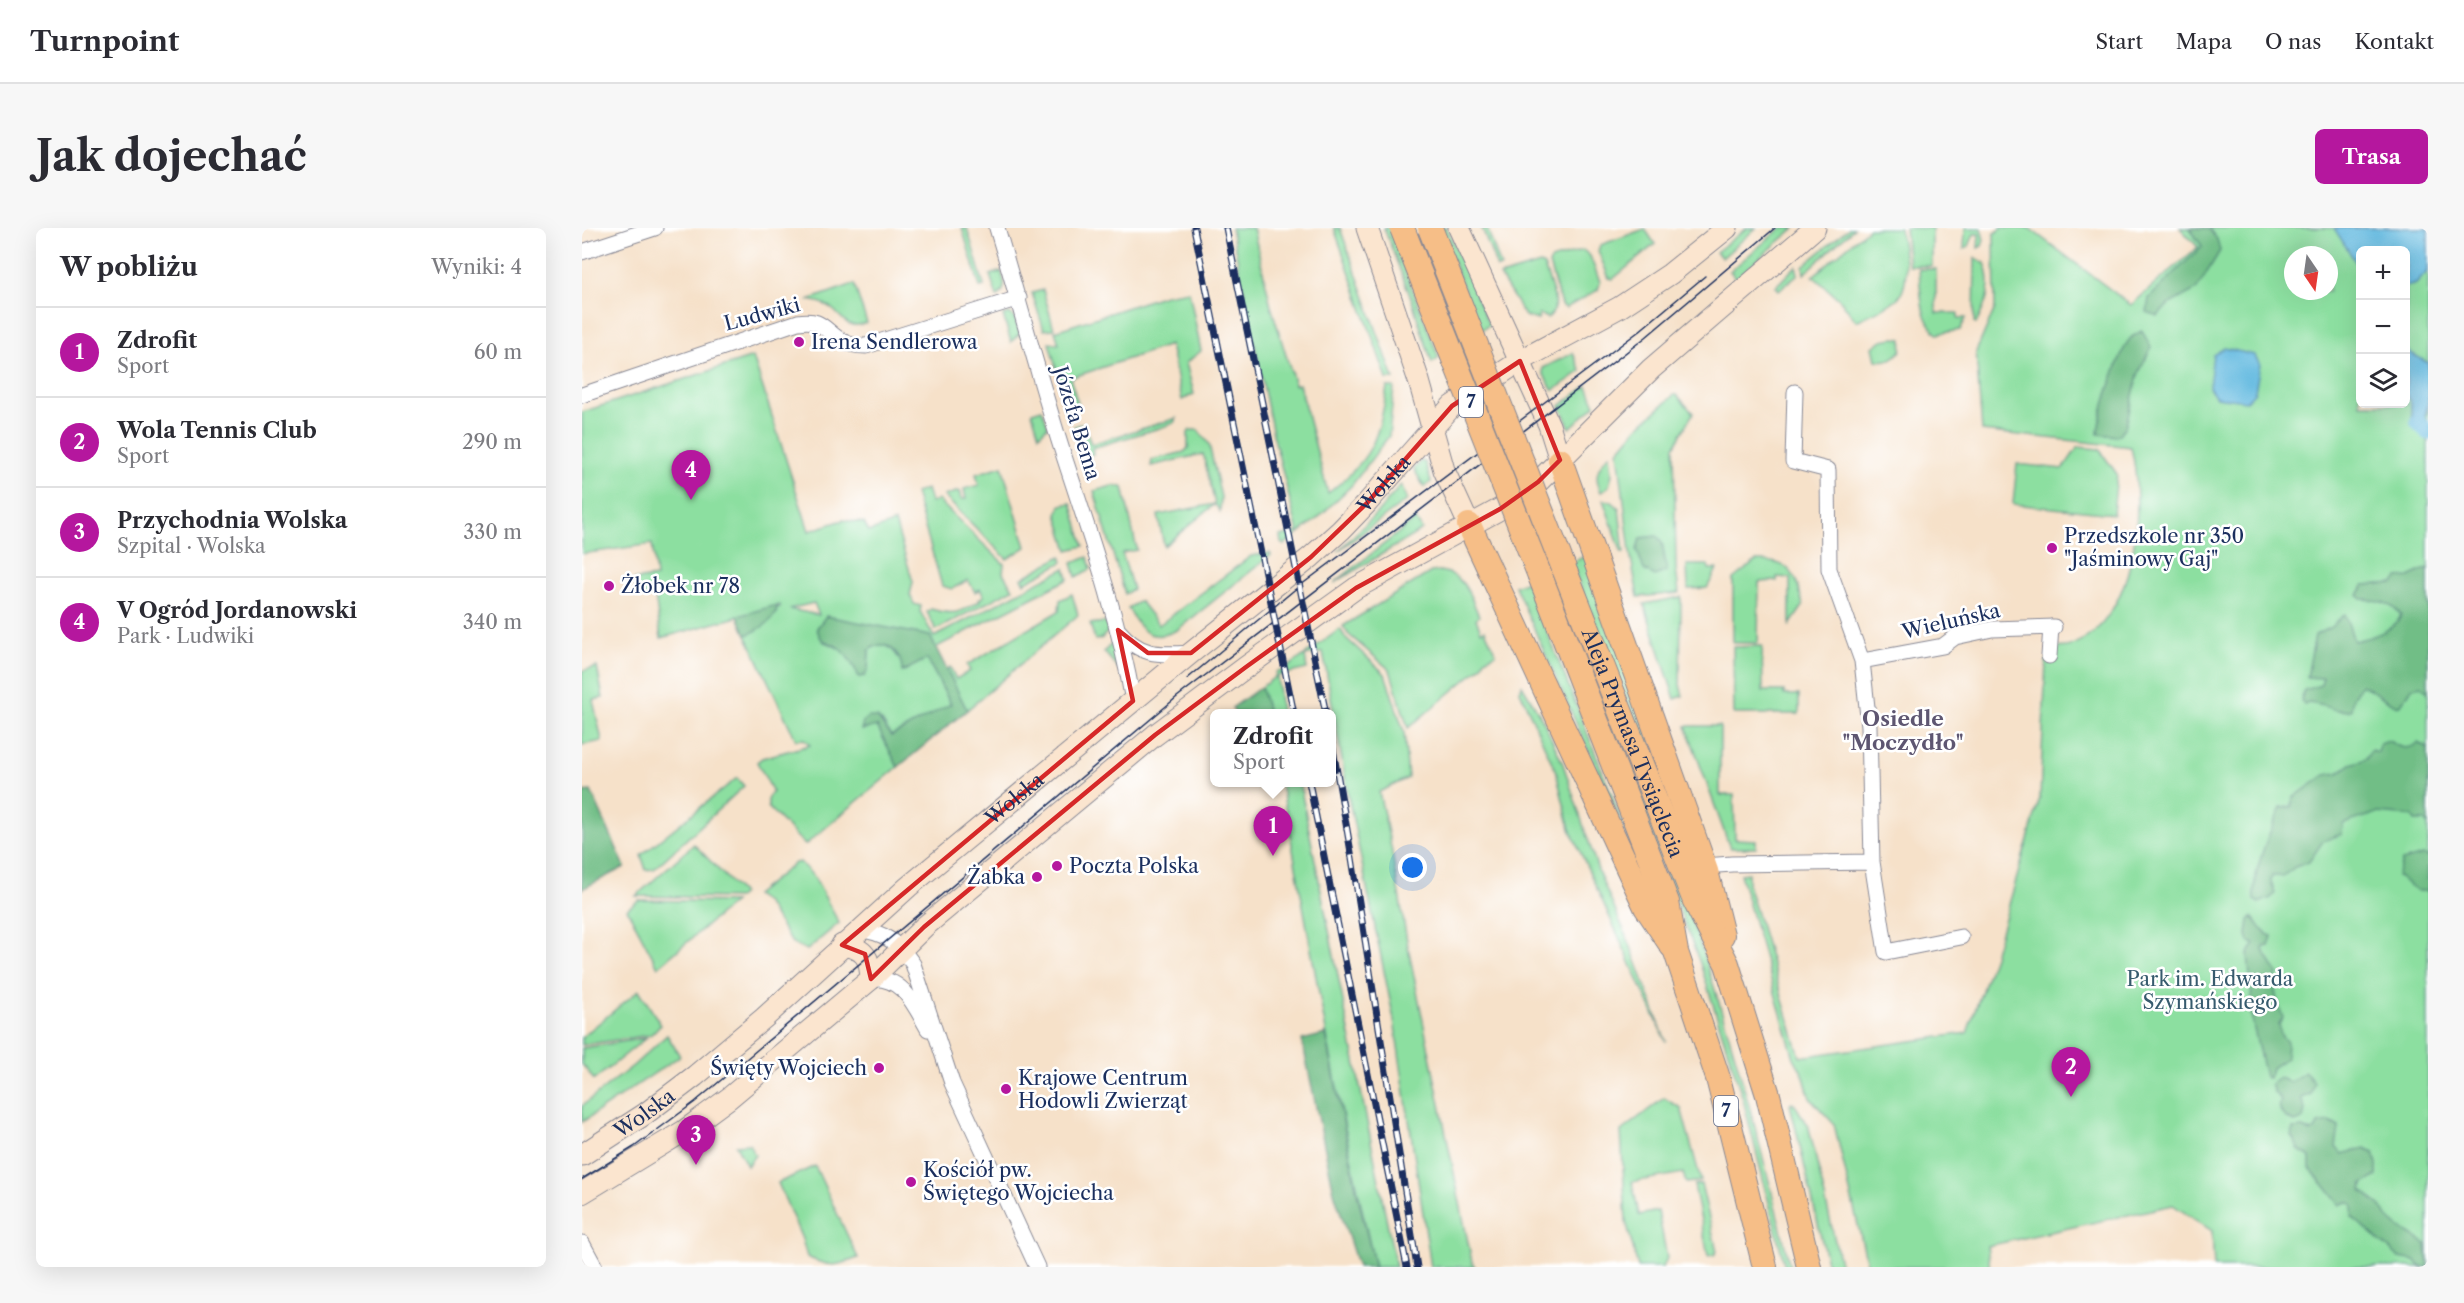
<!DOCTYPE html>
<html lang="pl">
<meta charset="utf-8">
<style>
body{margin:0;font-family:"Libre Caslon Text",serif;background:#f7f7f7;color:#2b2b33}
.controls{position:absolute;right:18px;top:18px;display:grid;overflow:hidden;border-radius:9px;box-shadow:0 6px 24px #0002}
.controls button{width:54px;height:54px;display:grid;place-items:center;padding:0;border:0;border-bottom:2px solid #e1e1e2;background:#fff;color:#2b2b33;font:30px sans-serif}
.compass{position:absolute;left:1702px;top:18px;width:54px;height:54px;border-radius:50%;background:#fff;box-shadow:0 6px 24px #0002;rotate:167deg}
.you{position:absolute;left:831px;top:640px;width:21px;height:21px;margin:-15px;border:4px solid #fff;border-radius:50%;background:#1a73e8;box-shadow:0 0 0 9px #1a73e833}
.badge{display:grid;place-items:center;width:39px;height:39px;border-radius:50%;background:#b5179e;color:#fff;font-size:20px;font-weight:700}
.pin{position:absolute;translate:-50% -50px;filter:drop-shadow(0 2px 3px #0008)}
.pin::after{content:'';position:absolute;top:32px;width:21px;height:18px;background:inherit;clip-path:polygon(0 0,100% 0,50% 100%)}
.popup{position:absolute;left:628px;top:481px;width:126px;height:78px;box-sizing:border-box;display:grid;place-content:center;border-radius:9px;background:#fff;filter:drop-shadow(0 2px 4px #0005);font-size:20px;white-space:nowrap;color:#7c7c81}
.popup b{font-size:22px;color:#2b2b33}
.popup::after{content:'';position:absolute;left:50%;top:100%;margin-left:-12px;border:12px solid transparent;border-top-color:#fff}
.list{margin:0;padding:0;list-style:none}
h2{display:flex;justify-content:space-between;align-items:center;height:78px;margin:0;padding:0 24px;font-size:26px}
h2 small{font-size:20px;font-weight:400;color:#7c7c81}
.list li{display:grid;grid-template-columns:39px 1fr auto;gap:18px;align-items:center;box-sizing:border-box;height:90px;padding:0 24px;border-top:2px solid #e1e1e2}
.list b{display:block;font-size:22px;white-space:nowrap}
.list p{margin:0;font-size:20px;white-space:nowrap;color:#7c7c81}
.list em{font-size:20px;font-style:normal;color:#7c7c81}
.icon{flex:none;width:33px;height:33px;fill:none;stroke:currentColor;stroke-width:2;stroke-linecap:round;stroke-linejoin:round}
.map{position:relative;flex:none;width:1846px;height:1039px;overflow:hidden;border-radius:9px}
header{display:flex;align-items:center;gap:36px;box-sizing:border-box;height:84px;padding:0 30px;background:#fff;border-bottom:2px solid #e1e1e2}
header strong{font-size:28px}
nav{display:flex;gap:33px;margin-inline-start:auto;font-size:21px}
.intro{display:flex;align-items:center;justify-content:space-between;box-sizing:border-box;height:144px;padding:0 36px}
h1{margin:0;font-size:42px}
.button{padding:15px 27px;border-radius:9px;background:#b5179e;color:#fff;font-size:21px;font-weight:700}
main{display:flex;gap:36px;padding:0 36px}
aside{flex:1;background:#fff;border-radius:9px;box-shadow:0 6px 24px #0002}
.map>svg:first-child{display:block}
</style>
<header>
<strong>Turnpoint</strong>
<nav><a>Start</a><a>Mapa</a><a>O nas</a><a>Kontakt</a></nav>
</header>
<div class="intro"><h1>Jak dojechać</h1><a class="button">Trasa</a></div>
<main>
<aside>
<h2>W pobliżu<small>Wyniki: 4</small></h2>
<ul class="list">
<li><span class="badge">1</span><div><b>Zdrofit</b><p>Sport</p></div><em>60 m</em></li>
<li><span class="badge">2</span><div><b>Wola Tennis Club</b><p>Sport</p></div><em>290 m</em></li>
<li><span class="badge">3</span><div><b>Przychodnia Wolska</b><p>Szpital · Wolska</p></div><em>330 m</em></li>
<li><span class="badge">4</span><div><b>V Ogród Jordanowski</b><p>Park · Ludwiki</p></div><em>340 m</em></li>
</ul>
</aside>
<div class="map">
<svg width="1846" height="1039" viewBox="0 0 1846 1039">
<rect width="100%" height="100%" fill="#fff"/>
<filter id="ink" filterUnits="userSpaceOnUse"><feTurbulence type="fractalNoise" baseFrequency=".0167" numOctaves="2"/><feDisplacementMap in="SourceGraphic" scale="12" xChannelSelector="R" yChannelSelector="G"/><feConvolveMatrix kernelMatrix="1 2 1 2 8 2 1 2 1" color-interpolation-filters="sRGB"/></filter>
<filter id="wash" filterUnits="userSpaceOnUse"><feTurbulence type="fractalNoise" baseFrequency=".008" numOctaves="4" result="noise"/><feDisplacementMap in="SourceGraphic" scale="24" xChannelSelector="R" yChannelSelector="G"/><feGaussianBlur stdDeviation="1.35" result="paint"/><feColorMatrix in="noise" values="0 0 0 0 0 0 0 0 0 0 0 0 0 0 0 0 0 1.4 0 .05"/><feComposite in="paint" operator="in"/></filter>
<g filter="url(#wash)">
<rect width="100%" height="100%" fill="#f6e1c9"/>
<!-- green -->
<path fill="#8cdfa0" stroke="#54877f" stroke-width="1.5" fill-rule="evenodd" d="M380,0h5l17,58 -4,1z
M649,0h22l18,78 24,79 4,-1 29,109c43,-33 51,-53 59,-106h7l-5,49 -37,49 -34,33 -34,27 -3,-2 -1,-7 18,-4 -25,-98z
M752,0h6l54,151h-7z
M802,0h5l50,130 -7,5 -20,-62z
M858,0h7l42,97 -9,6z
M900,0h5l14,39 -4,1z
M1165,0h9l-34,30 -6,-6z
M1199,0h14l-59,50 -6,-7z
M1267,0h5l-50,46 -1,-8z
M1287,0h31c2,19 11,48 1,66 -5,10 -34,22 -45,27l-15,-20 -28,-25z
M1323,0h27v38h-23z
M1383,0h16l3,12 -2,6 -4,2 1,-14h-5l-5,12 -5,3z
M1420,0h27l102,77 67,-58 -18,-19h248v1039h-214l-2,-36 -39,-26 -186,41 3,21h-122l-34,-143 -24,-26 -7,-24 -9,-16 -54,-184 8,-1v11l52,173 167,-24 27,-77 46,-158 6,-137 6,-13c6,-1 13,0 18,-2 68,-24 75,-141 61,-199l-149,-16 -6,-79 19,-44 -1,-74zM1778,22h46v154h-46zM1711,27h36v36h-36z
M1063,1l10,15 -42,35 -4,-1 -11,-27 2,-6z
M1001,22l7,6 10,26 -2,8 -32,18 -5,-3 -12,-41 2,-4z
M1393,30l10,5c9,22 1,42 -9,61l-2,-1z
M958,36l4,2c4,14 20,43 3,52l-8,-4 -1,6 -13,-4 -25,-40z
M1214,38l2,8 -19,16 -3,-4z
M1337,41h17v44h22v5h8l-6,12 -23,4c-18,-17 -16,-42 -18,-65z
M419,43c4,11 6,18 -4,26l-7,-22z
M272,56l13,39c-21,7 -22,-4 -36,-15 -7,-5 -15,-7 -23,-8z
M461,62l11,39 -10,1 -12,-37z
M607,63l12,60 -15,12 8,31 -12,6 -12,-55 -100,33 9,29 -11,3 -19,-67 10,1 -4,-13 110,-36z
M428,85l5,6 5,14 -9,9 -8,-27z
M1312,110l8,1 -1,12c-8,8 -13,11 -25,9l-3,-13 9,-7z
M991,125l8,18 -28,20 -10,-18v-5z
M171,129l56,174 34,-11 21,3 5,9 26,-10 18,60 -3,13 4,9 7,2 -1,5 14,26 131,-69 3,11 -133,69 -6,-12 -103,-19 -9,11 7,14c21,6 26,16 35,35l9,-8 1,-19c16,-12 25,-1 33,14l25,-5 24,46 -60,31 -9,-15 -19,1 -1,8 15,-4 21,41 -93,78 -37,-38v-10l5,-5 -16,-30 5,-4 48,-13 -6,-6 -8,1 -50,-105 11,-5 19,-16 1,-7 3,1v-3l-119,33 -6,-43 -18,2 -3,-17 22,-3 -4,-33 -70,10v-142zM232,375l5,12 -30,-6z
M1005,158l8,19 -25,23 -10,-22z
M1092,167h3l16,18 -19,34 2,122 3,24 -41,4 -8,-45 -12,-101 19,-23z
M460,181l6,17 -9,9 -7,-23z
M595,190l-3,5 -11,4 -71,21 1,6 -10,3 -9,-31 10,-3 7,21z
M608,202h8l11,14 12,53 -1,15 -5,-8 -51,42 -6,-31 57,-11 -12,-50 -52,12 1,-6 32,-8 4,-4v-15z
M1496,219l21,2 18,25 -4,40 -100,-10 4,-40 46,5z
M1028,226l2,20 -3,12 -8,6c-8,-17 -3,-26 9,-38z
M839,233l4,1 6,20 -7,5 -10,-18z
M420,238l24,81 -19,12 -63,-63 15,-5 2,8h5l-2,-10 15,-4 -3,-11z
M819,257l6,15 -69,51 42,-41z
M530,258l11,1 14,63 -15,3 11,36 -8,5 -31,-103z
M345,261l4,13 7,-2 66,64 -1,9 10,16 -77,41 -9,-18 4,-3c23,7 28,4 49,-8l-1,-2 5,-3 -4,-7 -5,3 -7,-12 -16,9 -10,-3 -27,-93z
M1021,272l8,1 8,7 5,45h-2z
M489,275l13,43 -16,4 -11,-36 4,-9z
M834,291l6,11 -88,53z
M688,325l1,2 -94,75c-26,13 -37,2 -49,-22l12,-7 19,24 92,-69z
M479,328l2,6 -39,21 -2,-5z
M1003,328l118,335 -132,-328z
M506,329l3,12 -15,8 -4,-14z
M1174,333c36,-1 40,13 47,45l-13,19v-47l-13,-1v4l-18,1 -1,61h-25v-64z
M1105,337h21l1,4h8l-10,19 -19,1z
M971,342c44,111 92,222 133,334 43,119 75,240 104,363h-5l-42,-168 -43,-136 -152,-390z
M858,343c25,3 30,25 39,45l-3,3 5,12 4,-1 11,24 -11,5 -3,7 -74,62 -18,-58 -42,-36 -5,-8 88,-54z
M945,353l115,290 -127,-285z
M490,366l6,21 -111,95 -20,-40 3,-3 6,12 14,-8 -3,-6 92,-54 1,-11z
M1099,369l-1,88 3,11 -8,3 -31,-95z
M523,394l5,7 -9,10 -6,1 -5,-16z
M758,401l5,8 40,37 19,58 4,46 -29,14 12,55 17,100 64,315 3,5h-44l-37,-247 -45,-220 -26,-148 -18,4 2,13 -30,7 4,37h-13l-7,-26 14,-10 1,-5 4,-2 1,2z
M531,414l8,26 -2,1 -15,-17z
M1180,418l1,45h21v4h15v19h-65l-1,-67z
M15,439l6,31 -10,2 9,41 -20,4v-74z
M940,457l22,37 19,42 36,109 30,69 37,100 -96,-213 -14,-57 -36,-81z
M1104,498h34v69h14l1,44 21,1v8h-26z
M155,550l7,8 -90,83 -8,1 -5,-15z
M699,555h18l3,12 94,472h-21c-37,-160 -65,-323 -94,-484z
M112,616l48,50 -4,4 -102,-2z
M218,634l14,15 25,46 -32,27 -15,-7 -25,-39 -12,-9 40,-32z
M57,672l95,2 -76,65 -31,-58z
M57,762l22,35 -11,10 -68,10v-8z
M85,807l13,21 -98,66v-16l52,-41z
M64,810l-52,42 -12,-16v-16z
M1082,870l17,10 20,73 -15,2 -3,-10 -51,9 7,33 19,-4 9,47 -4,9h-25l-12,-46 -5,-90z
M1210,874c7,6 8,14 16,22l33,143h-13l-38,-163z
M167,916l6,11 -8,11 -11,-21z
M233,938l43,92c-23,9 -29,9 -51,-1l-5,-18 -24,-56z
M1119,956l16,67 -3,4 -6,1 -14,-71z"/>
<!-- forest -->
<path fill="#71be86" stroke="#467672" stroke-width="1.5" d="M1607,0h22l-2,1 8,10 3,12 -23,38 -29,16 -10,11 -11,-4 2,-14 53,-52z
M1560,103l9,16 -13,28 -13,53 -8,8 -19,-2c0,-15 22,-84 32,-95 2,-3 8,-6 12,-8z
M1075,308l5,6 5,29 -12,5 -11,-6 -7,-20 3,-12z
M1846,340v124l-7,-6 -9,2 -12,18c-12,-2 -24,-16 -39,-21l-8,12 -2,13c-18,3 -25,-6 -43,-7l-3,2 -4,-5 3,-10 17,-5 2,-7 -16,-1 8,-42 16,-8 14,-13 9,27c15,-3 41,-10 47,-26 -11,-13 -23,-15 -39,-16l-4,-4 6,-10 30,-2 4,-5 11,-1z
M191,378l4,1c-2,15 -18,23 -31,28l-8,-19z
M244,388l104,20 37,74 -69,57 -21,-41 -16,4 2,-8 6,-5 9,1 13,18 60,-32 -24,-45 -25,13c0,-19 -15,-35 -33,-22l-1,19 -3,7 -6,1c-5,-11 -10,-20 -19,-28 -10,-10 -19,-2 -23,-21z
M679,459l7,26h-32l-4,-5z
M1807,513c11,7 18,10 29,2l8,5 2,-1v78l-4,-4h-9l-3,-5 -35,-3 -34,11 -1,10 -19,7 -14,21 -14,5 -12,9h-11l-1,5 4,12 -4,5 -12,5 -5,-3c-2,-27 15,-68 27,-92l10,-1 2,-9 32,-23 13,-2 13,-9 15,-5 5,-9 7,2 2,-8z
M9,563l34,76 -43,22v-97z
M1841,627l5,1v35h-10l-21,-15 5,-15z
M1670,689c8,5 8,16 20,19l-3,10 -5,1 -1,3 14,23c-5,20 0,26 6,45l-4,6 2,11 6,7 -1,16 -14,10 -3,10 -4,-1 -15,-66 2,-10 -4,-47 7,-10 -6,-2 -2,-7 2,-15z
M744,806l31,158 18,75h-17l-24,-75 -32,-152z
M1723,844l9,11 -3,11 -10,4 4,11 -2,10 -8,3c-10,-3 -19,-11 -14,-22l-7,-8 -3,-8 8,-6 11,4z
M1748,894l9,5 -3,20 6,7 23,-6 9,5 3,11v12l-14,8 -1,7 19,15 7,12 12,10 26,16 2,23h-7l-5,-6 -16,-3 -48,-41 1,-13 -7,-2 -6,3 -30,-37v-11l-10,-6 -9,-15 2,-7 10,-1 7,4 5,-2 3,-6z"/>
<!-- water -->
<path fill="#63bae0" stroke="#3f749f" stroke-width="1.5" d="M1752,0h94v43l-12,13 -10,3v-37h-46v19z
M1642,120l30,7 6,9 -5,28 -9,9 -30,-4 -7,-10 4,-32z
M1824,122l22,13v41l-4,15 -9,5 -2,-1 -3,-22 -4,-9z"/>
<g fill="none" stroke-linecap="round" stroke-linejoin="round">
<!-- canal -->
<path stroke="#63bae0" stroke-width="16" d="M1836,194l10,10"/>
</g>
</g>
<g filter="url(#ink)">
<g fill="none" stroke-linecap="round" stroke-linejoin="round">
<!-- street casing -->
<g stroke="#888894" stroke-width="17">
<path id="street" d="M415,0c22,73 41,146 64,219 27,83 57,167 72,254
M0,24l73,-24
M1213,164l-2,69 35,9 1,99 33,92 81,-15 12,-9 37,-8 62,-2
M0,167l216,-73c25,-4 25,8 44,19 7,4 16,5 24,5l153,-48
M536,402c23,27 40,25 73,23
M1467,428l2,-29
M1280,433l7,65 3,136 14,90 75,-15
M1122,638l28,-2 140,-2
M277,702c25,1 40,14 54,34l39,119 85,184
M289,751c32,-3 43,26 57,50
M0,1015l13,24"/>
</g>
<!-- secondary casing -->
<g stroke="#888894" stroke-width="23">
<g id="secondary">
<path d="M785,0l52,153 25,89 25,55"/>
<path d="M877,0l90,197 11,35"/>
<path d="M260,717c23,3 28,13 29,34"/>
<path id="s1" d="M0,927l63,-41 50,-38 69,-58 144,-131 283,-234 120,-96 30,-27 26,-27 85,-97 68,-45 100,-54 50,-33 57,-46"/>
<path d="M0,965l102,-62 45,-33 142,-119 53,-52 231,-192 91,-68 110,-79 144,-79 38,-27 113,-113 164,-141"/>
</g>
</g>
<!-- primary casing -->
<g stroke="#888894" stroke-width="26">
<g id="primary">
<path d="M978,232l146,411 16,64"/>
<path d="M887,297l177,382 26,39"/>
<path id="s2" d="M981,338l132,335 32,63 41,131 41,172"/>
<path d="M958,348l127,326 9,50 42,126 47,189"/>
</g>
</g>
<!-- street -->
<use href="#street" stroke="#fff" stroke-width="15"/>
<!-- secondary -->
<use href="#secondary" stroke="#fbe5cf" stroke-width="21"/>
<!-- primary -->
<use href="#primary" stroke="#f6be87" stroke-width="24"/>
<!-- tram -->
<path stroke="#1b2f5e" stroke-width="1.5" d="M605,451l106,-88 345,-259 67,-56
M0,951l52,-32 61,-45 482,-405 469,-360 129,-109"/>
<!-- rail casing -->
<g stroke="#1b2f5e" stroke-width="7">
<path id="rail" d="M612,0l100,486
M644,0l100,486
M750,516l20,114 65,409
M727,554l98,485"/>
</g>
<!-- rail -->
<use href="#rail" stroke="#fff" stroke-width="4.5" stroke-dasharray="14" stroke-linecap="butt"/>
<!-- primary-bridge casing -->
<g stroke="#888894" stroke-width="26" stroke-linecap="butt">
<path id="primary-bridge" d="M820,0l138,348
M848,0l133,338"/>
</g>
<!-- primary-bridge -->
<use href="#primary-bridge" stroke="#f6be87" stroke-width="24"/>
</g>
</g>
<!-- marked area -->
<path fill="none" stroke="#d62828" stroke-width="4.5" stroke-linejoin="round" d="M938,133l40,99 -22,22 -38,27 -144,79 -110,79 -91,68 -231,192 -53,52 -6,-25 -23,-9 291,-244 -15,-71 30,23h43l120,-96 56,-54 85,-97z"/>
<!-- markers -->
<g fill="#b5179e" stroke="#fff" stroke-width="2">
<circle cx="217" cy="114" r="6"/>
<circle cx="1470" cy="320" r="6"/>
<circle cx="27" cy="358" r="6"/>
<circle cx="475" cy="638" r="6"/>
<circle cx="455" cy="649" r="6"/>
<circle cx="297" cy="840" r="6"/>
<circle cx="424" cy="861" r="6"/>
<circle cx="329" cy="954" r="6"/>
</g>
<g text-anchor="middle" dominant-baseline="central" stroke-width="5" stroke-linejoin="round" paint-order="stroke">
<!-- shield labels -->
<g fill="#fff" stroke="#5f6d8e" stroke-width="1.5">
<rect x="877" y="159" width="24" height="30" rx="4.5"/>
<rect x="1132" y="868" width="24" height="30" rx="4.5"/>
</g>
<g font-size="18" font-weight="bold" fill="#1b2f5e">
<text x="889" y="174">7</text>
<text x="1144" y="883">7</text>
</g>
<!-- street labels -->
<g font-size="20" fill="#1b2f5e" stroke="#fff">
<text transform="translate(180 86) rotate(-15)">Ludwiki</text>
<text transform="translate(495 195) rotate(73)">Józefa Bema</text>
<text stroke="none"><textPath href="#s1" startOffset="1047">Wolska</textPath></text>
<text transform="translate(1369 393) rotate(-13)">Wieluńska</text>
<text stroke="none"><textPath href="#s2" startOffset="190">Aleja Prymasa Tysiąclecia</textPath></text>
<text stroke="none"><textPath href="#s1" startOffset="561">Wolska</textPath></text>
<text stroke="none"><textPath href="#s1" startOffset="75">Wolska</textPath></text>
</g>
<!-- poi labels -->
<g font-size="20" fill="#1b2f5e" stroke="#fff" text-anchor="start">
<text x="229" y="114">Irena Sendlerowa</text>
<text x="1482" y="308">Przedszkole nr 350<tspan x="1482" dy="23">"Jaśminowy Gaj"</tspan></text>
<text x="39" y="358">Żłobek nr 78</text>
<text x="487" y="638">Poczta Polska</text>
<text x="443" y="649" text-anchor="end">Żabka</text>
<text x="285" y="840" text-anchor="end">Święty Wojciech</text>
<text x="436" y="850">Krajowe Centrum<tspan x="436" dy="23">Hodowli Zwierząt</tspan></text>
<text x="341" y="942">Kościół pw.<tspan x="341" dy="23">Świętego Wojciecha</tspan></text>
</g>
<!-- park labels -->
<g font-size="20" fill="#375b6e" stroke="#fff">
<text x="1628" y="751">Park im. Edwarda<tspan x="1628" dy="23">Szymańskiego</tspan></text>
</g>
<!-- neighbourhood labels -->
<g font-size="21" font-weight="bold" fill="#5e5671" stroke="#fff">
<text x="1321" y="490">Osiedle<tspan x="1321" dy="24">"Moczydło"</tspan></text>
</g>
</g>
</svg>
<div class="controls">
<button>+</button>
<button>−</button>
<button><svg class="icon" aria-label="layers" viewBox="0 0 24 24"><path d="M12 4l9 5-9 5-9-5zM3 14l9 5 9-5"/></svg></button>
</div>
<svg class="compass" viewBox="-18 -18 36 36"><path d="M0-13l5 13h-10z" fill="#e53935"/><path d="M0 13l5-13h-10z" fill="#7c7c81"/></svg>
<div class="you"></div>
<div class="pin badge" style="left:691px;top:628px">1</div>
<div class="popup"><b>Zdrofit</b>Sport</div>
<div class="pin badge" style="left:1489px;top:869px">2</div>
<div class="pin badge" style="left:114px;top:937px">3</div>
<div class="pin badge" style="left:109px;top:272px">4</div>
</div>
</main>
